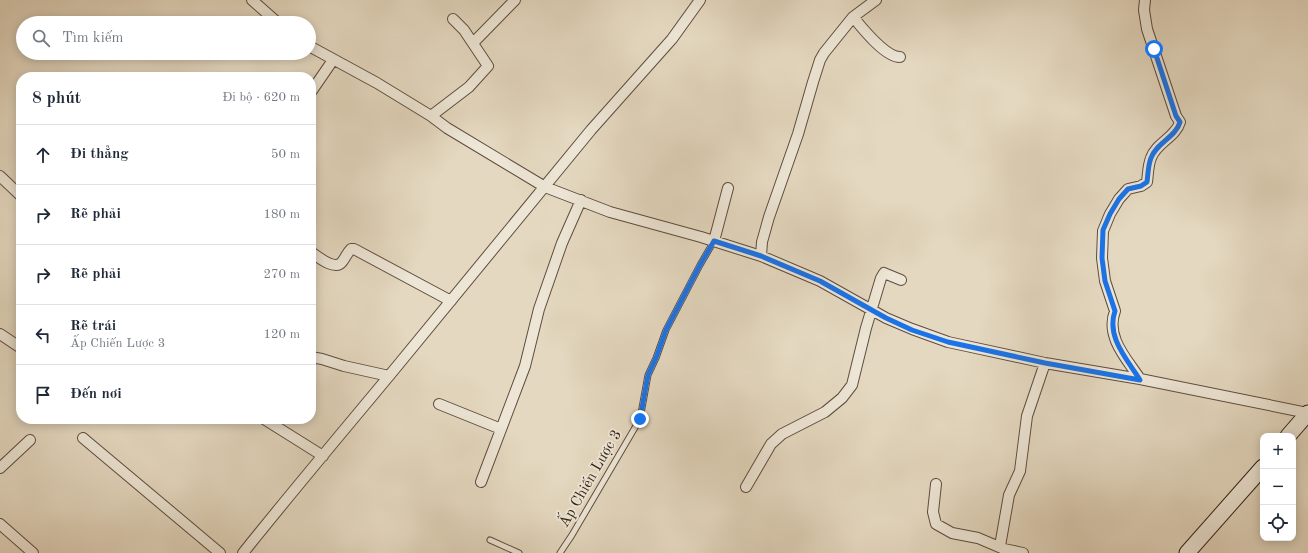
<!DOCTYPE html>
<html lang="vi">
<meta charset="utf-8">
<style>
body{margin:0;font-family:"Old Standard TT",serif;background:#f2f2f3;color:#1f2937}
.controls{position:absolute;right:12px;bottom:12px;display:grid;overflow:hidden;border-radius:8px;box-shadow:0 2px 10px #0003}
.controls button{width:36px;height:36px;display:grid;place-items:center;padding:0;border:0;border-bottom:1px solid #e0e1e3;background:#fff;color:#1f2937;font:20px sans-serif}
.stop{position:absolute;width:12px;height:12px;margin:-9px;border:3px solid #1a73e8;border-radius:50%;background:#fff}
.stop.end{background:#1a73e8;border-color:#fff;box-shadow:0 1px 4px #0008}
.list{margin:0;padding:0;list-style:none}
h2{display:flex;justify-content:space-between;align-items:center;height:52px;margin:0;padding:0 16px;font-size:17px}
h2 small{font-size:13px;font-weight:400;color:#747a83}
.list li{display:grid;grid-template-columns:26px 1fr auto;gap:12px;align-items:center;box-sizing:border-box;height:60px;padding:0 16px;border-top:1px solid #e0e1e3}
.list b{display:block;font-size:15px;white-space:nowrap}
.list p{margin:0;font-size:13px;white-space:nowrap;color:#747a83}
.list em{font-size:13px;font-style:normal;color:#747a83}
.icon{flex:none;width:22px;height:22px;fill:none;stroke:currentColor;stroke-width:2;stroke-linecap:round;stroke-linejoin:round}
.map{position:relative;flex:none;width:1308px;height:553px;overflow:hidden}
.search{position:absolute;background:#fff;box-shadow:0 2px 10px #0003;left:16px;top:16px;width:300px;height:44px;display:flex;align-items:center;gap:10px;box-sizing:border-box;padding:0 14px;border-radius:22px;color:#747a83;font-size:15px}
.panel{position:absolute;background:#fff;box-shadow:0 2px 10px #0003;left:16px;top:72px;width:300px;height:352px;border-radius:16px}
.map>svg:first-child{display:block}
</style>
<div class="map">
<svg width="1308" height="553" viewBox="0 0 1308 553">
<rect width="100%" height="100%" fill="#e4d8c0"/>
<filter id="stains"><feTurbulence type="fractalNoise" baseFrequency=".005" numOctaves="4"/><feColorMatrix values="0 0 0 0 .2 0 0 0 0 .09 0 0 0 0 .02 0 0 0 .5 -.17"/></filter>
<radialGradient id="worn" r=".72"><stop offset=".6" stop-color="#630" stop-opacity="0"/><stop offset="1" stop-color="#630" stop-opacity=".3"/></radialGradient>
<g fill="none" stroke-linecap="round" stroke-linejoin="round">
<!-- service casing -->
<g stroke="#5f4c3e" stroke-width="7">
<path id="service" d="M490,540l29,13
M560,553l12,-18 68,-116 8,-44 8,-17 10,-28 34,-65 14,-24"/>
</g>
<!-- minor casing -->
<g stroke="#5f4c3e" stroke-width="12">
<path id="minor" d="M252,0l26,23
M853,17c10,12 32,40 47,40
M473,43l42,-43
M309,46l68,37 54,33 16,12 98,59 65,25 91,25 60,19 59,25 66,37 26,11 36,13 97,21 95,16 168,34
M311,92l22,-32
M431,116l38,-29 19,-21 -24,-36 -11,-11
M0,176l21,20
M714,241l14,-53
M311,252c7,5 24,19 31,10 4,-5 5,-9 9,-13h3l97,52
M761,256l1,-14 7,-25 29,-83 15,-52 7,-22 4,-7 29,-36 23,-17
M0,334l21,14
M311,357l11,2 22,7 45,10 202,-246 81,-91 28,-39
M1140,379c-13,-20 -35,-42 -25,-68l-10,-30 -3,-23 1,-27 7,-17 9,-15 9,-10 13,-3 6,-4c1,-7 1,-17 4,-24 5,-15 25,-21 29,-36l-4,-6 -29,-87 -3,-19 1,-10
M439,404l62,25
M264,419l59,37
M83,438l137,115
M0,468l30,-28
M481,482l44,-116 14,-57 23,-66 19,-43
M936,484l-3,28 3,12 16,9 26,5 26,11 19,4
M746,487l25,-43 11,-10 43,-22 17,-14 10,-13 14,-57 15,-50 3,-5 17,7
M0,524l33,29
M1000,546l9,-51 11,-24 7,-55 18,-53
M243,553c48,-60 97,-118 146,-177"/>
</g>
<!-- secondary casing -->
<g stroke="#331e12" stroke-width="17">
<path id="secondary" d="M1288,436l20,-23
M1187,553l76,-86"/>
</g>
<!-- service -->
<use href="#service" stroke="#ede6d6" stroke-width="5"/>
<!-- minor -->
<use href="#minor" stroke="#ede6d6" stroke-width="10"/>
<!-- secondary -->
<use href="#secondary" stroke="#ede6d6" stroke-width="15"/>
</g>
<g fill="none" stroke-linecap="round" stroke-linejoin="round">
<!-- route -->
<path stroke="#1a73e8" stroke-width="5" d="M640,419l8,-44 8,-17 10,-28 34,-65 14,-24 47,15 59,25 66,37 26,12 36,12 97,21 95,17c-13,-21 -34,-43 -25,-69l-10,-30 -3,-23 1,-28 7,-16 9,-15 9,-10 13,-3 6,-4c1,-7 1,-17 4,-24 5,-15 25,-21 29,-36l-4,-6 -22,-67"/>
</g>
<g text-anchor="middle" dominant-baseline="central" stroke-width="4" stroke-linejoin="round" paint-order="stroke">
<!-- street labels -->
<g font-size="15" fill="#331e12" stroke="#ede6d6">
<text transform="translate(591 479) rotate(-60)">Ấp Chiến Lược 3</text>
</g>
</g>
<rect width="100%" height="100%" filter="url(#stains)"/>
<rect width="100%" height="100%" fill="url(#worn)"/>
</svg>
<div class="controls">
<button>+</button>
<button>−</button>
<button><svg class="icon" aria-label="locate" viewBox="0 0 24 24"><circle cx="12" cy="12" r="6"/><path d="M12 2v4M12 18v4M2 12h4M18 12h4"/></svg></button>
</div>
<div class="stop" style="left:1154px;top:49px"></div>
<div class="stop end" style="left:640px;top:419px"></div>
<div class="search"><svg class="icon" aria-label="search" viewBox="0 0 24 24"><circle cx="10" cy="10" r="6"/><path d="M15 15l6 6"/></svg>Tìm kiếm</div>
<section class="panel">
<h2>8 phút<small>Đi bộ · 620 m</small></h2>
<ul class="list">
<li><svg class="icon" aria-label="ahead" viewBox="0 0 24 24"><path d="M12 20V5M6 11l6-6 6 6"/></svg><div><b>Đi thẳng</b></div><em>50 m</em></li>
<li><svg class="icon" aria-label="right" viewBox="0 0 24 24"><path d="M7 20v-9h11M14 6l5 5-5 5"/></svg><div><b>Rẽ phải</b></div><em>180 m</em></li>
<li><svg class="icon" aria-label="right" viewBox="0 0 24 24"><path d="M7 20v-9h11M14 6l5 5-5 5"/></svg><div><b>Rẽ phải</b></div><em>270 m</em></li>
<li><svg class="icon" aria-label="left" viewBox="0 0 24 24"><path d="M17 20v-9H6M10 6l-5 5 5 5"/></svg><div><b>Rẽ trái</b><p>Ấp Chiến Lược 3</p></div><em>120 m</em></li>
<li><svg class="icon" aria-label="arrive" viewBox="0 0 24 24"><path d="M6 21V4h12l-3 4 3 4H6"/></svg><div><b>Đến nơi</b></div></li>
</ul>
</section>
</div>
